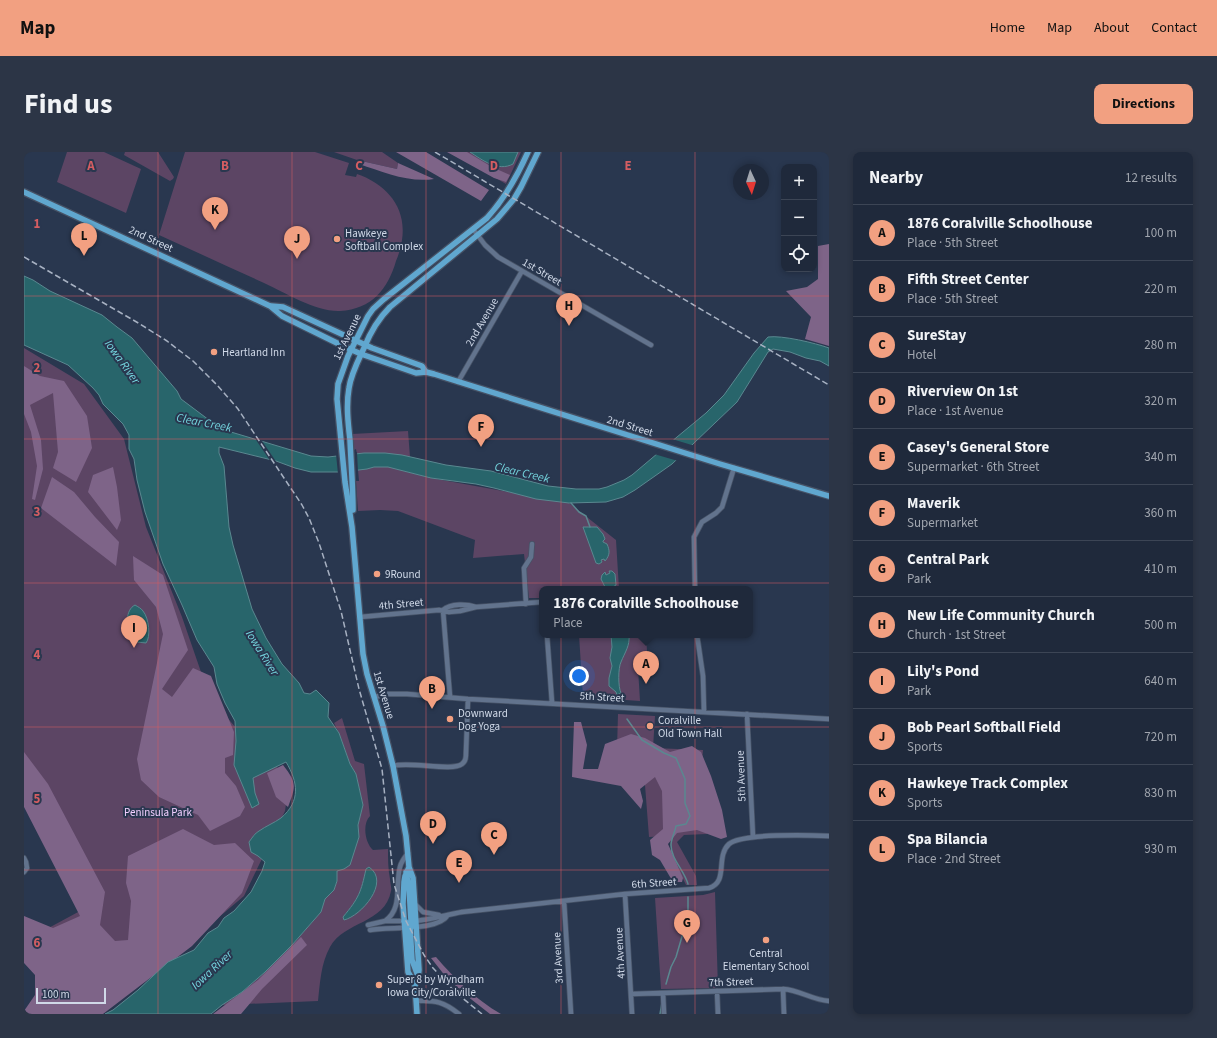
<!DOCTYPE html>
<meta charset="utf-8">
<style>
body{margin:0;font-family:"Source Sans 3",sans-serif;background:#2c3546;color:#f1f3f6}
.controls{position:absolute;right:12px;top:12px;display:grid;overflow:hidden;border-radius:8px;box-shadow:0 2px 6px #0003}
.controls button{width:36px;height:36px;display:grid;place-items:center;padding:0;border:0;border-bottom:1px solid #3c4555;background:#1f293b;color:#f1f3f6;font:20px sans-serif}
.compass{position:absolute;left:709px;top:12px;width:36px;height:36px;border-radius:50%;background:#1f293b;box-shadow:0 2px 6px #0003;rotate:176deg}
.scale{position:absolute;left:12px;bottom:10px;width:70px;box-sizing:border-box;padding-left:4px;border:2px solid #d0d9e8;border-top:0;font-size:11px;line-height:14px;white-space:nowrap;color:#d0d9e8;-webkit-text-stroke:3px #29374f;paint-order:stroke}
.you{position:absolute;left:555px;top:524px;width:14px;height:14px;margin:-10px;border:3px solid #fff;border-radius:50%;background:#1a73e8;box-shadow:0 0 0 6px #1a73e833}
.badge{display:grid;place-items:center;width:26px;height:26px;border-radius:50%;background:#f2a081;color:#111;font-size:13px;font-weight:700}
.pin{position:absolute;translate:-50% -33px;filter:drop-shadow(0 1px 2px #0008)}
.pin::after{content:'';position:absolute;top:21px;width:14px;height:12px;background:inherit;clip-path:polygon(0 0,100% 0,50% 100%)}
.popup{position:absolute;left:515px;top:434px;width:214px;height:52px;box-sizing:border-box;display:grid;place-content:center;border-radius:8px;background:#1f293b;filter:drop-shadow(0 1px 3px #0005);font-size:13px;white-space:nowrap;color:#a1a6af}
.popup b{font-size:15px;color:#f1f3f6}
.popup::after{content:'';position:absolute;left:50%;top:100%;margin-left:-8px;border:8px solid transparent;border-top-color:#1f293b}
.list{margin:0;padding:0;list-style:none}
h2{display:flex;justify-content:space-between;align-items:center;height:52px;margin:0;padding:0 16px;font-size:17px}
h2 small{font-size:13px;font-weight:400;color:#a1a6af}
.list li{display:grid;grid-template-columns:26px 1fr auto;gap:12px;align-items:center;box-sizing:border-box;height:56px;padding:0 16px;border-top:1px solid #3c4555}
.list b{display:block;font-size:15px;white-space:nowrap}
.list p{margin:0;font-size:13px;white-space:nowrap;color:#a1a6af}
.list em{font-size:13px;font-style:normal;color:#a1a6af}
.icon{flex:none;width:22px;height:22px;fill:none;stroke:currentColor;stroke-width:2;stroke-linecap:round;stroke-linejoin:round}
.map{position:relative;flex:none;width:805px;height:862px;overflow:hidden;border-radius:8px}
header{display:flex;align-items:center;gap:24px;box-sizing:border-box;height:56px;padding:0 20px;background:#f2a081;color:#111}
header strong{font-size:19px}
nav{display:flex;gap:22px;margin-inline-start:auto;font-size:14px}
.intro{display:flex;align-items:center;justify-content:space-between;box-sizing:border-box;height:96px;padding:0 24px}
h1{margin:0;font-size:28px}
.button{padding:10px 18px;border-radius:8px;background:#f2a081;color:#111;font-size:14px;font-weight:700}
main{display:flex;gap:24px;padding:0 24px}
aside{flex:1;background:#1f293b;border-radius:8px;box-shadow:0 2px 6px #0003}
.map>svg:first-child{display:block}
</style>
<header>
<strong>Map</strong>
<nav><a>Home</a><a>Map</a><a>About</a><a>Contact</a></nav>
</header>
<div class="intro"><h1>Find us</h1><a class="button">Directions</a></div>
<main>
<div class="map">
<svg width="805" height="862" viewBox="0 0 805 862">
<rect width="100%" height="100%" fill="#29374f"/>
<!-- green -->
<path fill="#5c4564" d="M43,0h37l37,17 -15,44 -69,-31z
M101,0h33l16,25 -1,2 -3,2 -46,-26z
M161,0h130l34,11 -4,12 11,2 1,-3c29,10 50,33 45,66 -1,7 -3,14 -6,21 -8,28 -24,48 -56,50 -24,1 -54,-18 -76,-28 -35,-16 -70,-32 -105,-48z
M310,0h48l16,11 -1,6 -40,-9z
M427,0h70l-15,32z
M0,196l60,36 40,55 22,88 36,90 28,81 48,55 32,24 -5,34 -41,85 -64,54 -130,39 -20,-51 50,-27 -56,-108z
M384,279l2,26 -25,-4 -28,1 -1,-5 -2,1 -2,-16z
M350,315h20l10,4 27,7 138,25 47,37 3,49h-77v9h-13l-5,-44 -51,4 2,-18 -77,-29 -18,-1 -22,1 -2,-30h3l-1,-11z
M555,483h67l1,16 -3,1 1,16h-7l2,33 -57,-4z
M594,562l37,2 -2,32 50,2 -1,12 5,72 -23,1 -7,7 19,34 1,9h-11l-15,-31 -1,-18 -21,1 -4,-52 -29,-2z
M318,566l13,43 9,3 6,52c-8,8 -5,27 3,34l15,-1c0,10 0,20 2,30 0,4 2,9 1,12 -6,33 -47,30 -61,56 -9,16 -10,36 -12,54l-96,4 20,-13 23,-20 27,-27 29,-33 4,-13 9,-9 3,-9v-10l7,-2 8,-14 7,-18 -1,-12 5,-20 -7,-31 -6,-10 -11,-31 -5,-10z
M691,740l3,96 -57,1 -6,-91 48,-3z"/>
<!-- forest -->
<path fill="#7e6488" d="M372,0h30l63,38 -8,11z
M423,0h20l25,15 18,8 -4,7 -12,-4z
M333,8l40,9 1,-6 36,16c-25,4 -51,-7 -75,-15z
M805,92v102l-24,-7 6,-22 -25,-26 21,-4 11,-8v-33z
M0,214l16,10 24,5 23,35 5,32 -16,34 -23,-14 5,-16 -5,-59 -23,12 11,35 2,29 -8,31 -3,-1 5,-33 -6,-34 -7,-18z
M89,315l4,20 4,33 -4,10 -29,-38 5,-17z
M28,325l22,15 21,25 24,25 -3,24 -75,-58z
M109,404l30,19 25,75 -26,39 10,8 21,-29 18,8 23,56 -1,23 -8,3v15l11,13 9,21 -5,9 -30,15 -12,-16 -39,-18 -18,-17 -4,-21 26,-125 -7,-27 -22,-27z
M550,570h7l6,23 -4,24h15l7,-25 26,-10 14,4 25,14 22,-6 9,6 10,24 11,34 5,27 -6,2 -24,-9 -20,3 -9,11 15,34 -1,4h-9l-13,-22 -8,-5 -2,-15 13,-11 -1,-38 -7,-14 -15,12 3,12 -2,8 -20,-23 -49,-9z
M0,600l24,32 57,108 -5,33 15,16 13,-1 3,-39 -5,-18 2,-27 55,-27 31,16 21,-2 19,18 -12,32 -50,53 -89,68h-79v-3l11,-16v-20l-11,-12v-47l29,12 27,-12 -56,-109z
M259,613c14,18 13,21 5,42l-12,-10 -9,-24z
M277,785l6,8 -45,44 -21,25h-28l45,-34z
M412,805c19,22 39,42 65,57h-11l-23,-18 -21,-19 -15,-19z"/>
<!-- water -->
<path fill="#28656b" stroke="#5a8890" d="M446,0h48l-5,12c-15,8 -31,-4 -43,-12z
M0,124l9,4 17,11 52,24 15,12 15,11 45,53 4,8 40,30 90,27 17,1 36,-4h21l17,2 44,10 45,6 57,15 28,3h23l8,-2 17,-7 8,-5 45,-38 29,-24 18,-18 30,-42 14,-16c14,-2 47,6 61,11v18l-9,-5 -14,-3 -16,-6 -17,-3 -5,3 -31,50 -65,62 -37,26 -12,7 -17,5 -37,1 -33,-4 -42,-11 -18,-4 -45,-6 -43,-11h-14l-7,2 -25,3h-31l-16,-4 -19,-7 -57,-14v6l5,13 5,61 4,18 19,64 14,29 16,26 17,19 5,10 6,1 6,-4 13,13 -1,14 11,16 11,31 6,10 7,31 -5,20 1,12 -9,28 -6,4 -7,2v10l-3,9 -9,9 -4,13 -29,33 -27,27 -23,20 -20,13 -11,9h-106l8,-4 25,-20 30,-28 26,-12 14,-17 10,-6 6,-9 10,-7 17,-19 11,-21 3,-9 -7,-6 -7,-4 -2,-10c3,-4 6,-9 10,-11 7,-5 15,-8 22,-13 20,-17 17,-36 5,-56l-33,16 2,15 4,11 -7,4 -18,-43 2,-24 -1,-20 -10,-18 -8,-19 -3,-17 -17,-27 -15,-35 -19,-41 -18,-52 -8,-32 -3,-21 -5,-10v-14l-6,-11 -20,-20 -4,-9 -6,-7 -25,-23 -44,-20z
M559,375h14l6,7 2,5 -2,2v1l4,2c3,7 3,11 -2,17l-1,-2 -3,1 1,2 -3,2 -3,-1z
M585,419h3l3,3 1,11 -3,2v2h-5l-1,-2h-2l-4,-8 1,-4 3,-3 1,3 4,-2z
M111,453c3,2 6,3 8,6 6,7 8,26 3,32l-9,-1c-2,-2 -5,-5 -6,-7 -5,-8 -6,-25 4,-30z
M587,483h18c1,11 -4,17 -8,27 -3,6 -3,25 0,31l-4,2 -1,-3 -7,-6v-8l3,-12 -2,-8 2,-11z
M345,715c22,15 -8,49 -25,53l-1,-3c16,-19 18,-25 23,-48z"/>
<!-- pier -->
<path fill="#29374f" d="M230,285l6,1 17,25 -6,-1z
M648,287l23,7 -17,15 -24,-7z
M333,300l1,20 -20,2 -2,-20z"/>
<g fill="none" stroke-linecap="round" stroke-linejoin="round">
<!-- stream -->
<path stroke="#5a8890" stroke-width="1.5" d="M547,351l8,9 7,4 4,11
M603,567l15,21 22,13 12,5 9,21v24l5,13 -4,8 -10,2c-1,6 -5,13 -5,19 0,14 13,25 17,39
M642,832l5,-17 5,-10 12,-41v-19
M636,862l2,-12"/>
<!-- minor casing -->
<g stroke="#465266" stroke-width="6">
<path id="minor" d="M449,77l12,16 13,12 153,88
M434,230l64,-111
M671,437l-1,-52 8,-15 14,-9 6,-6 12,-39
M502,452l-2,-36 7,-11 1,-13
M419,458l7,87
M419,458c8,-7 24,-6 33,-3
M336,465l79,-7 10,2 11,-1 16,-4 66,-5
M523,483l5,68
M673,483l6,41 1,36
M350,545l14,-3h19l61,5 361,20
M723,562l6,123
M369,614c17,-5 59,6 69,-2 4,-3 4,-7 4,-12l2,-53
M0,706l2,4 1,6 -3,4
M601,742l7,120
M540,749l7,113
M391,752l8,8 16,3
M361,769c18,-12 10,-36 15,-54 1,-5 5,-10 8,-14
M389,769c17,-1 32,-6 49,-9l163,-18 84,-6c20,-6 6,-31 20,-44 12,-11 81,-9 100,-8
M344,773l17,-4h21
M346,778c19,-4 67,2 78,-15
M759,837l1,25
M693,839l1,23
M639,841l1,21
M607,842l152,-5c17,1 29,11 46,12
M392,849c20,-1 28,1 43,13"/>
</g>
<!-- major casing -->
<g stroke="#465266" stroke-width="8">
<path id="major" d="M0,40l246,114 12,10 59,29 20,9 55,19 10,-1 8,2 286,90 109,32
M247,154l12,1 89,41 50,18 4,6
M329,358c0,-23 -2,-46 -3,-70 -2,-17 -4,-35 -1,-52 2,-14 9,-27 15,-40 6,-15 14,-29 26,-41l107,-88 17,-20 7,-12 17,-35
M385,715l-4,9 -1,6 -1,22 5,68 7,12
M382,720l3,16 2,33 2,5
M380,769l6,4 2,35 6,16
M393,862l-2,-30 3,-7 1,-7 -6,-92 -4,-11 -3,-31 -13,-70 -10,-40 -16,-52 -4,-20 -11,-127 -7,-45 -8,-83 1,-15 10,-28 20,-40 5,-7 11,-10 103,-81c18,-20 30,-41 41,-66"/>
</g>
<!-- minor -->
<use href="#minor" stroke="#62738d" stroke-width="4.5"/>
<!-- major -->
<use href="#major" stroke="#60a7cf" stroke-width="5.5"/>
<!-- rail -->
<path stroke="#a7b1c2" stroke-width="1.5" stroke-dasharray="6 3" stroke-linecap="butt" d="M411,0l394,233
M0,105l116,67 27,17 26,20 24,24 21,24 64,96 7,13 10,25 22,68 18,78 23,80 12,115 12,37 18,34 9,13 22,24 27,22"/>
</g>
<!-- grid -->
<path fill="none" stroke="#d45d62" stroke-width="1" stroke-opacity="0.55" d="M134,0v862M268,0v862M402,0v862M537,0v862M671,0v862M0,144h805M0,287h805M0,431h805M0,575h805M0,718h805"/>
<!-- markers -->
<g fill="#f2a081" stroke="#29374f" stroke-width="1.5">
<circle cx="313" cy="87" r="4"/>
<circle cx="190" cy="200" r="4"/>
<circle cx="353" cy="422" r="4"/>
<circle cx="426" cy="567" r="4"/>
<circle cx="626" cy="574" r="4"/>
<circle cx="742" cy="788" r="4"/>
<circle cx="355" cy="833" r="4"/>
</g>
<g text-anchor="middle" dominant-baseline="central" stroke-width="4" stroke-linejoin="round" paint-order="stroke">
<!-- poi labels -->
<g font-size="11" fill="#d0d9e8" stroke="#29374f" text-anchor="start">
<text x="321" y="81">Hawkeye<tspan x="321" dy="13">Softball Complex</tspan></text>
<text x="198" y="200">Heartland Inn</text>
<text x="361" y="422">9Round</text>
<text x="434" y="561">Downward<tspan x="434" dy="13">Dog Yoga</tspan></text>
<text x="634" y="568">Coralville<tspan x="634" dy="13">Old Town Hall</tspan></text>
<text x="742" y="801" text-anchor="middle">Central<tspan x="742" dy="13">Elementary School</tspan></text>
<text x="363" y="827">Super 8 by Wyndham<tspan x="363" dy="13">Iowa City/Coralville</tspan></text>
</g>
<!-- street labels -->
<g font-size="11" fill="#d0d9e8" stroke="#29374f">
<text transform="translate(127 87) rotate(25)">2nd Street</text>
<text transform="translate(518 120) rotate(30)">1st Street</text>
<text transform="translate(458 170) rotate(-60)">2nd Avenue</text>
<text transform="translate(323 185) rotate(-64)">1st Avenue</text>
<text transform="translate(606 274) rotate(17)">2nd Street</text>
<text transform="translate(377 452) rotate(-5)">4th Street</text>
<text transform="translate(360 543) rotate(73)">1st Avenue</text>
<text transform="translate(578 545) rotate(3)">5th Street</text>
<text transform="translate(717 624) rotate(-92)">5th Avenue</text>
<text transform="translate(630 731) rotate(-4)">6th Street</text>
<text transform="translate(596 801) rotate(-93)">4th Avenue</text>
<text transform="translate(534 806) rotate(-93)">3rd Avenue</text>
<text transform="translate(707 830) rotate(-2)">7th Street</text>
</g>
<!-- park labels -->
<g font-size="11" fill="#f2cfff" stroke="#29374f">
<text x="134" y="660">Peninsula Park</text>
</g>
<!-- water labels -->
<g font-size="12" font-style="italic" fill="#74d5de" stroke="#29374f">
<text transform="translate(98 210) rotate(54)">Iowa River</text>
<text transform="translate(180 271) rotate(11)">Clear Creek</text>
<text transform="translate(498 321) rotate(13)">Clear Creek</text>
<text transform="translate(238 501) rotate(58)">Iowa River</text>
<text transform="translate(188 818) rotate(-43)">Iowa River</text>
</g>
</g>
<g font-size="13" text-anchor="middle" font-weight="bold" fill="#d45d62" stroke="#29374f" stroke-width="4" stroke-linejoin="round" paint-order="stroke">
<text x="67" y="18">A</text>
<text x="201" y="18">B</text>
<text x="335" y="18">C</text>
<text x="470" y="18">D</text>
<text x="604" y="18">E</text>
<text x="13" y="76">1</text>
<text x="13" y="220">2</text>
<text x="13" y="364">3</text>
<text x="13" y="507">4</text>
<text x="13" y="651">5</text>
<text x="13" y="795">6</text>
</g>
</svg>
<div class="controls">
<button>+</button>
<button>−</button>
<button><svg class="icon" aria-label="locate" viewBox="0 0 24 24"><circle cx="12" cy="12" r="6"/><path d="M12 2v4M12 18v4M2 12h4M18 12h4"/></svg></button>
</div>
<svg class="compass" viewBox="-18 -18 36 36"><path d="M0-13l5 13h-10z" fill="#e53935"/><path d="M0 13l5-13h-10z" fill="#a1a6af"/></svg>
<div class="scale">100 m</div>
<div class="you"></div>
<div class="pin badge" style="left:622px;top:532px">A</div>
<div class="popup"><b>1876 Coralville Schoolhouse</b>Place</div>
<div class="pin badge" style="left:408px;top:557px">B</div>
<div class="pin badge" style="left:470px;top:703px">C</div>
<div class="pin badge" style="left:409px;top:692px">D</div>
<div class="pin badge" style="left:435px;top:731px">E</div>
<div class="pin badge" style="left:457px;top:295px">F</div>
<div class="pin badge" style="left:663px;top:791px">G</div>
<div class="pin badge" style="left:545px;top:174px">H</div>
<div class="pin badge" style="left:110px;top:496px">I</div>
<div class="pin badge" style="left:273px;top:107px">J</div>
<div class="pin badge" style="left:191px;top:78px">K</div>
<div class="pin badge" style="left:60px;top:104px">L</div>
</div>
<aside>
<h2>Nearby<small>12 results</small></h2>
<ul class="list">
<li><span class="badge">A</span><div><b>1876 Coralville Schoolhouse</b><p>Place · 5th Street</p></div><em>100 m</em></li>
<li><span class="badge">B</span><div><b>Fifth Street Center</b><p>Place · 5th Street</p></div><em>220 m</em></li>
<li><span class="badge">C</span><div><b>SureStay</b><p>Hotel</p></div><em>280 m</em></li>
<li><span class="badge">D</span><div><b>Riverview On 1st</b><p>Place · 1st Avenue</p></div><em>320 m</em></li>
<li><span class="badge">E</span><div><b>Casey's General Store</b><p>Supermarket · 6th Street</p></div><em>340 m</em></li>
<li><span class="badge">F</span><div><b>Maverik</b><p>Supermarket</p></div><em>360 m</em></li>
<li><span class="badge">G</span><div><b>Central Park</b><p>Park</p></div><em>410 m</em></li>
<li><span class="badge">H</span><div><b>New Life Community Church</b><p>Church · 1st Street</p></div><em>500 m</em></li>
<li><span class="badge">I</span><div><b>Lily's Pond</b><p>Park</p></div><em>640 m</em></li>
<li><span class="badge">J</span><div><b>Bob Pearl Softball Field</b><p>Sports</p></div><em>720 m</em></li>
<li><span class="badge">K</span><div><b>Hawkeye Track Complex</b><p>Sports</p></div><em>830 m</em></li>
<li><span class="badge">L</span><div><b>Spa Bilancia</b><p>Place · 2nd Street</p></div><em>930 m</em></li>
</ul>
</aside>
</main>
